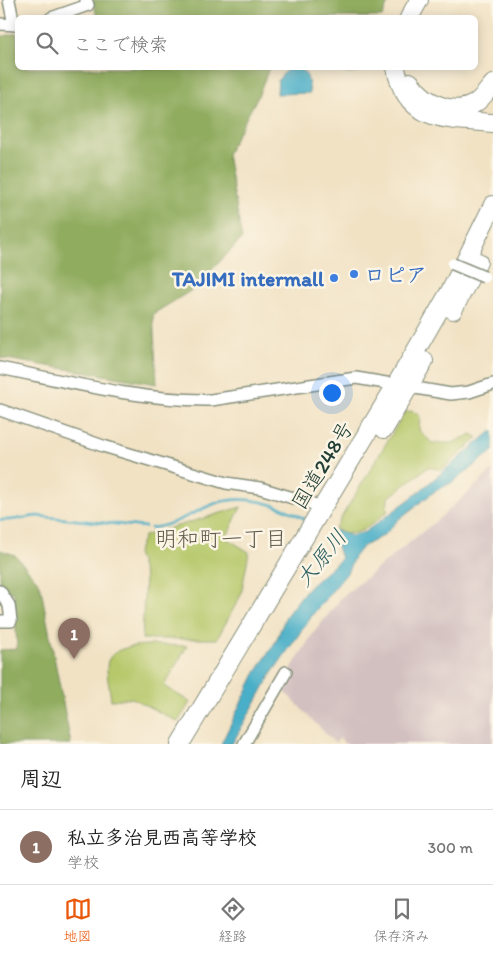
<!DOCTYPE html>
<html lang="ja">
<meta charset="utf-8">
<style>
body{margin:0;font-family:Itim,"Klee One",sans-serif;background:#f2f2f2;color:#222}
.you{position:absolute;left:331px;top:392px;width:18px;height:18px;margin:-12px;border:4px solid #fff;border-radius:50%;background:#1a73e8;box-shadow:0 0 0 8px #1a73e833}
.badge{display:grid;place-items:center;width:32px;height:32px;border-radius:50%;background:#ea580c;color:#fff;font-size:16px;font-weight:700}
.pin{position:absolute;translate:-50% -41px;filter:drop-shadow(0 1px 2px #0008)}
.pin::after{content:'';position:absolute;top:26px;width:18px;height:15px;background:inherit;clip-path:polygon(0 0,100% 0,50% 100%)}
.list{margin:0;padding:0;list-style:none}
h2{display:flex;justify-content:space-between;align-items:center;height:65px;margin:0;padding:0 20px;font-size:21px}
h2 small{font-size:16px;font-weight:400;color:#767676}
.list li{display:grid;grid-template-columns:32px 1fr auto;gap:15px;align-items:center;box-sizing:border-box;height:75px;padding:0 20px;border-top:1px solid #e0e0e0}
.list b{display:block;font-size:19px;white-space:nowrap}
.list p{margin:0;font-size:16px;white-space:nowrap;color:#767676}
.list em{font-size:16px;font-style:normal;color:#767676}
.icon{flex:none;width:28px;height:28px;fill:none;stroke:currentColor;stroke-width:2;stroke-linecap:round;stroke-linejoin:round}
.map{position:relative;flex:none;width:493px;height:744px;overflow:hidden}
.search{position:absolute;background:#fff;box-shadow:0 2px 12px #0003;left:15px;right:15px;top:15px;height:55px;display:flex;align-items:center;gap:12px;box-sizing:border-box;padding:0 18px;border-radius:8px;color:#767676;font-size:19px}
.sheet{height:140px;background:#fff}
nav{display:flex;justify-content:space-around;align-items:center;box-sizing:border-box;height:70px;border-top:1px solid #e0e0e0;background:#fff;font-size:14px;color:#767676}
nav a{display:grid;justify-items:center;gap:2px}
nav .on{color:#ea580c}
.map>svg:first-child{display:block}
</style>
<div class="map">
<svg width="493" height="744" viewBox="0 0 493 744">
<rect width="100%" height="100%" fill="#fcf5e5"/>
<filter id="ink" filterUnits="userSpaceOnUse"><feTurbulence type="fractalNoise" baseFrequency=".02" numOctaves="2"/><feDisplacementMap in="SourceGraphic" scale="10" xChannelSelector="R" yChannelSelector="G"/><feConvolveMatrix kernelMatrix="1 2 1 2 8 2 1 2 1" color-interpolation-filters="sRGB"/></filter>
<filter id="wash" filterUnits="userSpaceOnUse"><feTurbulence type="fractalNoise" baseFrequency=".0096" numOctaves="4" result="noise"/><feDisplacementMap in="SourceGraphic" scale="20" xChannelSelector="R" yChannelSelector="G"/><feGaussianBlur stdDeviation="1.12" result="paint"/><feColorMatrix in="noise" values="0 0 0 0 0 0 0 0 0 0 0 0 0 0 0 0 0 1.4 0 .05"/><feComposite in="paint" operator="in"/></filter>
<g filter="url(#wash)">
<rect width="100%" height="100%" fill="#f1e2c4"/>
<!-- industrial -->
<path fill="#d2bfc0" d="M493,470v274h-148l-5,-6 -5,5 -53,-54 11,-23 19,-31 30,-38 99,-80z"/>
<!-- green -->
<path fill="#b6c86b" stroke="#6a8250" d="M412,411l8,5 -1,14 13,13h20l20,-9 6,4 -37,32 -13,-3 -40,31 -1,14c-16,12 -32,31 -52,16l70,-116z
M241,507l-15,31 23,14 -8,43 -24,44h-75l3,-61 -8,-25 7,-17z
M187,646l-23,40 26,16 -12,20 -46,-24 -21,2c-1,-10 -6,-30 -3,-39 9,-22 59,-15 79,-15z"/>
<!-- forest -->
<path fill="#90ac5f" stroke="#58744a" d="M93,0h296l-7,17 -285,1z
M17,33l1,35h251l-10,26 -32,60 15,85 -50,51 -39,24 4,70 -157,-26v-321z
M322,68h45l-17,6z
M0,550l15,5 25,29 31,160h-71v-94l17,-1 -3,-56 -14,-6z"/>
<!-- water -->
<path fill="#48afc8" stroke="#34767e" d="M288,68h12l7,8 3,17 -33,1 1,-14z
M493,430v21l-40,31 -18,9 -36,28 -15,16 -22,12 -8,10 -7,16 -34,41 -41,59 -40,71h-11l34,-70 21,-33 10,-25 20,-26 35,-31 -4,-13 -9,-8 6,-8 18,6 13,-4 45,-33z"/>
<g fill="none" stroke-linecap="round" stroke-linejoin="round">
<!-- stream -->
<path stroke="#48afc8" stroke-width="2.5" d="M0,520h10l27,-4 108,11
M151,528c21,-2 39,-14 58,-22 31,-14 68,-3 96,13"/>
</g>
</g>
<g filter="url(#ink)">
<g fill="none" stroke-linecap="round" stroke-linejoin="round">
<!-- minor casing -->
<g stroke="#88907c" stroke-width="14">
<path id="minor" d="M9,0l5,25
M51,18l37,-13 -2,-5
M0,24l18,1
M0,368c69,14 141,33 211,32l145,-22 95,16 18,-2 24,-8
M0,410l103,36 123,37 34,5 63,19
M0,591l9,14 2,16h-11
M244,744l42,-72"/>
</g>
<!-- highway casing -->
<g stroke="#88907c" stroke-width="20">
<path id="highway" d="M409,18l10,-18
M396,68c10,55 52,51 97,55
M410,82c13,19 41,35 64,22 8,-5 13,-13 19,-20
M453,310l25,-48
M384,429l40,-68
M180,744l216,-359 57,-99 40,-81"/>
</g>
<!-- minor -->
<use href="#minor" stroke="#fff" stroke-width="11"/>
<!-- highway -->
<use href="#highway" stroke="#fff" stroke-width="18"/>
<!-- minor-bridge casing -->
<g stroke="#88907c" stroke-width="14" stroke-linecap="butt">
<path id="minor-bridge" d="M453,264l31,13"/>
</g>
<!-- minor-bridge -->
<use href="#minor-bridge" stroke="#fff" stroke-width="11"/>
</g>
</g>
<!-- markers -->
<g fill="#3f7fe0" stroke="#fcf5e5" stroke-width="2">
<circle cx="354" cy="274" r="5"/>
<circle cx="334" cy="278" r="5"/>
</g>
<g text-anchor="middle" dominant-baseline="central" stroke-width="5" stroke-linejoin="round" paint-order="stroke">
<!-- shop labels -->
<g font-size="21" font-weight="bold" fill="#366cbe" stroke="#fcf5e5" text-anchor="start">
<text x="364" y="274">ロピア</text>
<text x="324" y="278" text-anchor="end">TAJIMI intermall</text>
</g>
<!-- street labels -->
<g font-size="21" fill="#1f3d34" stroke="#fcf5e5">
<text transform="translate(322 465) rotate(-59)">国道248号</text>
</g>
<!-- neighbourhood labels -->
<g font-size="22" fill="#605c4b" stroke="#fcf5e5">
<text x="221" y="538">明和町一丁目</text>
</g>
<!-- water labels -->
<g font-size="22" font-style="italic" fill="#2b5f60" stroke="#fcf5e5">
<text transform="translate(321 558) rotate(-51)">大原川</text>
</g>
</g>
</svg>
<div class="you"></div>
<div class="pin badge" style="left:74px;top:659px;background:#8d6e63">1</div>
<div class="search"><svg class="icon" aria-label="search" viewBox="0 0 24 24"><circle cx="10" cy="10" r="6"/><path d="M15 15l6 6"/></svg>ここで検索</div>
</div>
<section class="sheet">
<h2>周辺<small></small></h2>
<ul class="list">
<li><span class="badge" style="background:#8d6e63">1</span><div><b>私立多治見西高等学校</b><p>学校</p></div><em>300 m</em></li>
</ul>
</section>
<nav>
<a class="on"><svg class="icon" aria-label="map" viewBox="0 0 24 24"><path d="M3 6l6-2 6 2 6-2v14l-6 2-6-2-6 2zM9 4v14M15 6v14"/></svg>地図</a>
<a><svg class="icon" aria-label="directions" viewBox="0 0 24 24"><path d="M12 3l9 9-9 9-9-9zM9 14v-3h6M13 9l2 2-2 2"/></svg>経路</a>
<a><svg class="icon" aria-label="saved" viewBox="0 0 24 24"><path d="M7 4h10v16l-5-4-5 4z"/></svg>保存済み</a>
</nav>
